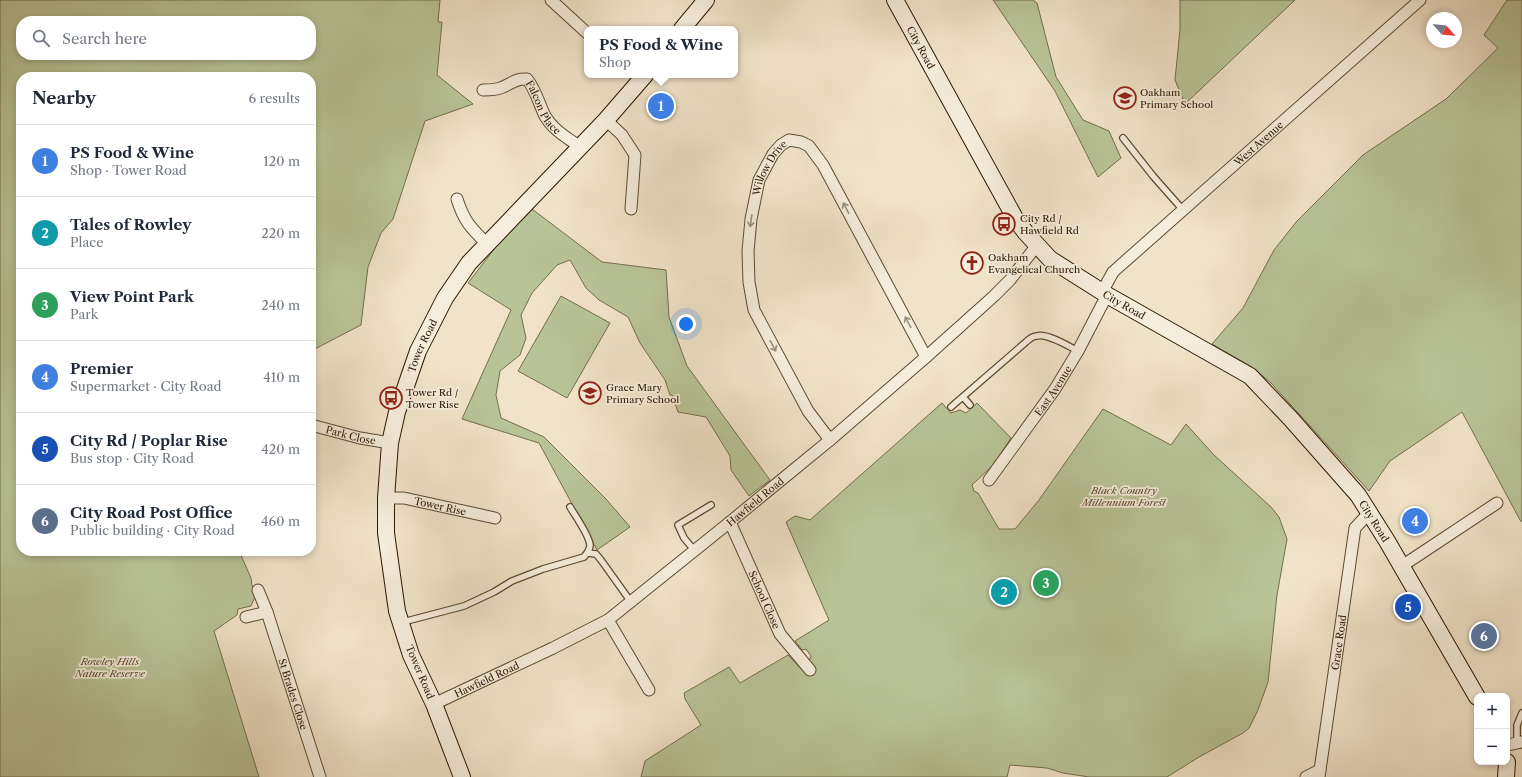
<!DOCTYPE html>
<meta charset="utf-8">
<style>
body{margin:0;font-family:"Libre Caslon Text",serif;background:#f2f2f3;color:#1f2937}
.controls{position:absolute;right:12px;bottom:12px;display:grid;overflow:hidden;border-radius:8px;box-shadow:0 2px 6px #0003}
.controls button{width:36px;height:36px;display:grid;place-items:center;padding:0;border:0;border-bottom:1px solid #e0e1e3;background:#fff;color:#1f2937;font:20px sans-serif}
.compass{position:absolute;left:1426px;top:12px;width:36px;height:36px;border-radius:50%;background:#fff;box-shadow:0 2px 6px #0003;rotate:118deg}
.you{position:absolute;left:686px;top:324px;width:14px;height:14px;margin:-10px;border:3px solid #fff;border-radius:50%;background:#1a73e8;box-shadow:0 0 0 6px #1a73e833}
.badge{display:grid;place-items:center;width:26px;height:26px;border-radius:50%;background:#d93025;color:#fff;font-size:13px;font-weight:700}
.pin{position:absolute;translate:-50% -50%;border:2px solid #fff;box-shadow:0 1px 4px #0006}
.popup{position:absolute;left:584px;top:26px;width:154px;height:52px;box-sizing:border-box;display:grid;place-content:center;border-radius:8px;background:#fff;filter:drop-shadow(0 1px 3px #0005);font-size:13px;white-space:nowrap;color:#747a83}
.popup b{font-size:15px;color:#1f2937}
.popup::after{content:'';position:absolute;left:50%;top:100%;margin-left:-8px;border:8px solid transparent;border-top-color:#fff}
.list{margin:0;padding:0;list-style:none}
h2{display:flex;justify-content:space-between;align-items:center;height:52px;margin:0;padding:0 16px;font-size:17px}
h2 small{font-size:13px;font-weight:400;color:#747a83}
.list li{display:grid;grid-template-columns:26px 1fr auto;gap:12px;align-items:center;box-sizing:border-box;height:72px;padding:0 16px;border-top:1px solid #e0e1e3}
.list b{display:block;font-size:15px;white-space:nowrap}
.list p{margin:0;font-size:13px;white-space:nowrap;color:#747a83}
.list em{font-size:13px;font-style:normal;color:#747a83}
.icon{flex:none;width:22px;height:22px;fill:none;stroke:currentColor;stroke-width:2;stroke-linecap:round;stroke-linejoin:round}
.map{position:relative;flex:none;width:1522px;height:777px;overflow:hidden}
.search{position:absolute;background:#fff;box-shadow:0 2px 6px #0003;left:16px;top:16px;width:300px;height:44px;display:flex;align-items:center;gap:10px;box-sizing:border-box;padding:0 14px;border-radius:16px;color:#747a83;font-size:15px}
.panel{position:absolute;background:#fff;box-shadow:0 2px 6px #0003;left:16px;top:72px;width:300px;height:484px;border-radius:16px}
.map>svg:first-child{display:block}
</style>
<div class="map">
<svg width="1522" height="777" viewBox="0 0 1522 777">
<rect width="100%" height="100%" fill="#f1e3c9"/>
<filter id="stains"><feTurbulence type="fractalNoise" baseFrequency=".005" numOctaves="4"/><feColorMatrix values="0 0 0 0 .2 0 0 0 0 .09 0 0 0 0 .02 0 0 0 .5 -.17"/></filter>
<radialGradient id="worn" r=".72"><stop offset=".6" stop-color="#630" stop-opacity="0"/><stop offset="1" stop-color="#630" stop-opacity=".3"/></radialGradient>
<!-- green -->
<path fill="#b8c498" stroke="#726e4c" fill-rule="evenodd" d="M0,0h440l-2,22h4l-5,53 36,29 -48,17 -32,98 -12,14 -13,34 -7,58 -50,26v-274h-290v474h218l12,27 1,8 6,4 -7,16 -13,3 -1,6 -23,16 45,146h-259zM21,21h290v34h-290z
M993,0h40l4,3 19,74 27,43 26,11 12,27 -23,19 -43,-86z
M1180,0h115l-110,104 -10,-24 5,-51z
M1507,0h15v522l-2,-2 -58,-108 -72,49 -21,30 -98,-108 -19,-16 -40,-23 31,-36 31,-58 23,-29 66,-66 83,-56 52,-51 -14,-13z
M532,209l70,53 64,8 3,47 18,49 83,114 -21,16 -18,-26 -1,-14 -24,-39 -28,-5 -6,-17h-2l-5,-15 -25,-37 -12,-26 -29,-17 -13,-12 -16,-28 -13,5 -25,28 -11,22 5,23 -6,17 -20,16 -4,24 5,23 43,19 62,62 24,28 -33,23 -58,-107 -77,-24 49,-109 -43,-27 30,-39z
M561,296l49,27 -43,75 -49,-27z
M942,403l9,10 9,-3 6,3 11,-10 34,35 -18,27 -21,20 2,6 4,2 21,36h16l24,-29 64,-91 68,36 15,-21 28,31 57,52 8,10 8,22 -10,56 -9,87 -10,28 -9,18 -6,5 -44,24 -32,20h-78l-26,-4 -16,-5 -37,-3 -3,12h-366l4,-16 56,-36 -16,-26 -1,-6 45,-26 11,16 48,-28 17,18 7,-7 -3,-5 2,-5 -5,-7 -4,1 -7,-9 34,-21 -43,-98 9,-6 15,4z"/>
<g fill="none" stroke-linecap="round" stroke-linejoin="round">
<!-- lane casing -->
<g stroke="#5d4a32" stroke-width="8">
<path id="lane" d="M1123,138l30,38 30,34
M963,397l7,8
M951,407l75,-65c3,-3 7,-6 11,-6 10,-3 31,10 41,15
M695,551l-11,-13 -6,-13 33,-20
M588,553l8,1 5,6 30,42
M403,622l61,-16 30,-14 18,-11 31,-12 41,-12c3,-4 6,-7 6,-12 -1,-10 -14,-28 -20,-38
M1517,743v-18l5,-12"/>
</g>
<!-- street casing -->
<g stroke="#5d4a32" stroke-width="13">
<g id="street">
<path d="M551,0l36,33"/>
<path id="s1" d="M483,90c7,0 14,0 20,-3 9,-4 14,-9 24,-8 9,11 12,25 18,37 8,14 23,22 35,31"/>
<path d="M606,120l16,15 13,20 -4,54"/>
<path d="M457,199c7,22 13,28 29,44"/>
<path id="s2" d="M1102,292l11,-20 307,-272"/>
<path id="s3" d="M311,425l49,13 30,5"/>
<path id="s4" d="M830,440l-22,-29 -54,-101 -5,-28 -1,-31 3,-32 8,-39 14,-26 8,-9 8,-5 12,2 8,4 14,19 103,192"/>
<path id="s5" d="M989,480l66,-91 23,-38 29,-56"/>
<path id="s6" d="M386,498h18l91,20"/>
<path id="s7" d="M730,522l50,112 30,36"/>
<path d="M1402,566l95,-63"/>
<path id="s8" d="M258,590l9,22 53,165"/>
<path d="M246,617l21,-5"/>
<path d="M608,620l41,70"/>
<path id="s9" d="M434,704l119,-56 55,-28 122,-98 100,-82 96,-83 68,-61 16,-16 27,-35"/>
<path d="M1507,745l15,-3"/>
<path d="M1306,777l14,-7"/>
<path id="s10" d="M1319,777l36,-249 14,-15"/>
</g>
</g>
<!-- secondary casing -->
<g stroke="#2c1700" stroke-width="18">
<g id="secondary">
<path id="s11" d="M895,0l121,220 10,13 24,26 57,36 143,81 41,43 67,76 29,46 90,156"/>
<path d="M682,29l24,-29"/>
<path id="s12" d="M462,777l-28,-73 -23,-49 -14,-44 -11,-78v-35l4,-55 7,-31 21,-61 27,-53 24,-35 137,-143 39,-45"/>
<path d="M1506,777l1,-15"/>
</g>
</g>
<!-- lane -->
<use href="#lane" stroke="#f6eddc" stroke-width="5.5"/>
<!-- street -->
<use href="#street" stroke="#f6eddc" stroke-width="11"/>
<!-- secondary -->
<use href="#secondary" stroke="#f6eddc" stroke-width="16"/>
</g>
<!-- one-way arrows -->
<defs><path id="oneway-shaft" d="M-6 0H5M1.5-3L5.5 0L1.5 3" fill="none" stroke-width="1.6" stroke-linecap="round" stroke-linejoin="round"/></defs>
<g stroke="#9b8d79">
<use href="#oneway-shaft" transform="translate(846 208) rotate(-118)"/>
<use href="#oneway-shaft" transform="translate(751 221) rotate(98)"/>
<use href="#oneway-shaft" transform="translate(908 322) rotate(-118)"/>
<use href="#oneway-shaft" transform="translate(773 346) rotate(62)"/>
</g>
<!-- icons -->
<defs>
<g id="school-ring" transform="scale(1.15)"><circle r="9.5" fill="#f6eddc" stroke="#8f2418" stroke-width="1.5"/><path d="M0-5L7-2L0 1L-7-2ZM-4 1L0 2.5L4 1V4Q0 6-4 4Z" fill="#8f2418"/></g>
<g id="bus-ring" transform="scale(1.15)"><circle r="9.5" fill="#f6eddc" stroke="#8f2418" stroke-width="1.5"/><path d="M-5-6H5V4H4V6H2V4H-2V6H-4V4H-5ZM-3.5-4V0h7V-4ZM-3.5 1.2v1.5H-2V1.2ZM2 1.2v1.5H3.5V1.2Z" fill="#8f2418"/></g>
<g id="church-ring" transform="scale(1.15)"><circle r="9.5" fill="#f6eddc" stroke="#8f2418" stroke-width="1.5"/><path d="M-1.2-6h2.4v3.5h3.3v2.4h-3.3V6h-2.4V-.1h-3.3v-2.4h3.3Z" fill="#8f2418"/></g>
</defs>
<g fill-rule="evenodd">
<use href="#school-ring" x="1125" y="98"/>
<use href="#bus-ring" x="1004" y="224"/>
<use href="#church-ring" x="972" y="263"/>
<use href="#school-ring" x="590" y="393"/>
<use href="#bus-ring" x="391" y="398"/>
</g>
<g text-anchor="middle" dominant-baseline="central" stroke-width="3.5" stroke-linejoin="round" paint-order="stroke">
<!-- street labels -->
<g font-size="10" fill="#2c1700" stroke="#f6eddc">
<text stroke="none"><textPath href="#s11" startOffset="54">City Road</textPath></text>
<text stroke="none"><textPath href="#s1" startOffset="79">Falcon Place</textPath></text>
<text stroke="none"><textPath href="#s2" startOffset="217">West Avenue</textPath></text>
<text stroke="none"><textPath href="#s4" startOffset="298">Willow Drive</textPath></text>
<text stroke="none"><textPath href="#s11" startOffset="390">City Road</textPath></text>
<text stroke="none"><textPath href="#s12" startOffset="450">Tower Road</textPath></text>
<text stroke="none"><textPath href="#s5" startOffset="110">East Avenue</textPath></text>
<text stroke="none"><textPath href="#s3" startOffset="41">Park Close</textPath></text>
<text stroke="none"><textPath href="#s9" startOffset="382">Hawfield Road</textPath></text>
<text stroke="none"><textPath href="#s6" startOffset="55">Tower Rise</textPath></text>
<text stroke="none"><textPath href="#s11" startOffset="726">City Road</textPath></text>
<text stroke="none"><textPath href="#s7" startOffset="85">School Close</textPath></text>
<text stroke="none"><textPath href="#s10" startOffset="136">Grace Road</textPath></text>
<text transform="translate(420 672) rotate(67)">Tower Road</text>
<text stroke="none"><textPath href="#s9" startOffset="58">Hawfield Road</textPath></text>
<text stroke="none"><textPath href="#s8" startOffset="110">St Brades Close</textPath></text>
</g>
<!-- poi labels -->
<g font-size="10" fill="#2c1700" stroke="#f6eddc" text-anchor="start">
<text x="1140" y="92">Oakham<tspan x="1140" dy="12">Primary School</tspan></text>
<text x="1020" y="218">City Rd /<tspan x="1020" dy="12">Hawfield Rd</tspan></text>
<text x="988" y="257">Oakham<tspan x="988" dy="12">Evangelical Church</tspan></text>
<text x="606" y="387">Grace Mary<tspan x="606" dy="12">Primary School</tspan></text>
<text x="406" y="392">Tower Rd /<tspan x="406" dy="12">Tower Rise</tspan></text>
</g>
<!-- park labels -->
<g font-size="10" font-style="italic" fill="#564b2e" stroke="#f6eddc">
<text x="1124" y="490">Black Country<tspan x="1124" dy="12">Millennium Forest</tspan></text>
<text x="110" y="661">Rowley Hills<tspan x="110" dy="12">Nature Reserve</tspan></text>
</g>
</g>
<rect width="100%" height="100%" filter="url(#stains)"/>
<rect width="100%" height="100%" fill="url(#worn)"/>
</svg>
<div class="controls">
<button>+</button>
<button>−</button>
</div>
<svg class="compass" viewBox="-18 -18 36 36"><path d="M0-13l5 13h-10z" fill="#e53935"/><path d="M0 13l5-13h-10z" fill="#747a83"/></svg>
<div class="you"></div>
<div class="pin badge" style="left:661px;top:106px;background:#3f7fe0">1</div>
<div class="popup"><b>PS Food &amp; Wine</b>Shop</div>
<div class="pin badge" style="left:1004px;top:592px;background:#0f9aa8">2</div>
<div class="pin badge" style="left:1046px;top:583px;background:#2e9e5b">3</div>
<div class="pin badge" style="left:1415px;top:521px;background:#3f7fe0">4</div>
<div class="pin badge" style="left:1408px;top:607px;background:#1a4fb4">5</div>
<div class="pin badge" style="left:1484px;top:636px;background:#5c6f8a">6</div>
<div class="search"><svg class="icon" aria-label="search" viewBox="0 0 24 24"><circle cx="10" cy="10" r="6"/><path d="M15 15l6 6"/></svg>Search here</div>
<section class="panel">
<h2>Nearby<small>6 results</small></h2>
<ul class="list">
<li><span class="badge" style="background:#3f7fe0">1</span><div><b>PS Food &amp; Wine</b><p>Shop · Tower Road</p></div><em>120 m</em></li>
<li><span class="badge" style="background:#0f9aa8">2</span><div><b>Tales of Rowley</b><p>Place</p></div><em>220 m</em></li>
<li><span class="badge" style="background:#2e9e5b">3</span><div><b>View Point Park</b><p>Park</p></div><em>240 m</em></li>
<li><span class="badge" style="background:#3f7fe0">4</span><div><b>Premier</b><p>Supermarket · City Road</p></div><em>410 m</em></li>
<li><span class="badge" style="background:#1a4fb4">5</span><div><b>City Rd / Poplar Rise</b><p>Bus stop · City Road</p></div><em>420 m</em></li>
<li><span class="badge" style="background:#5c6f8a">6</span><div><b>City Road Post Office</b><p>Public building · City Road</p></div><em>460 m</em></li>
</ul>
</section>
</div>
